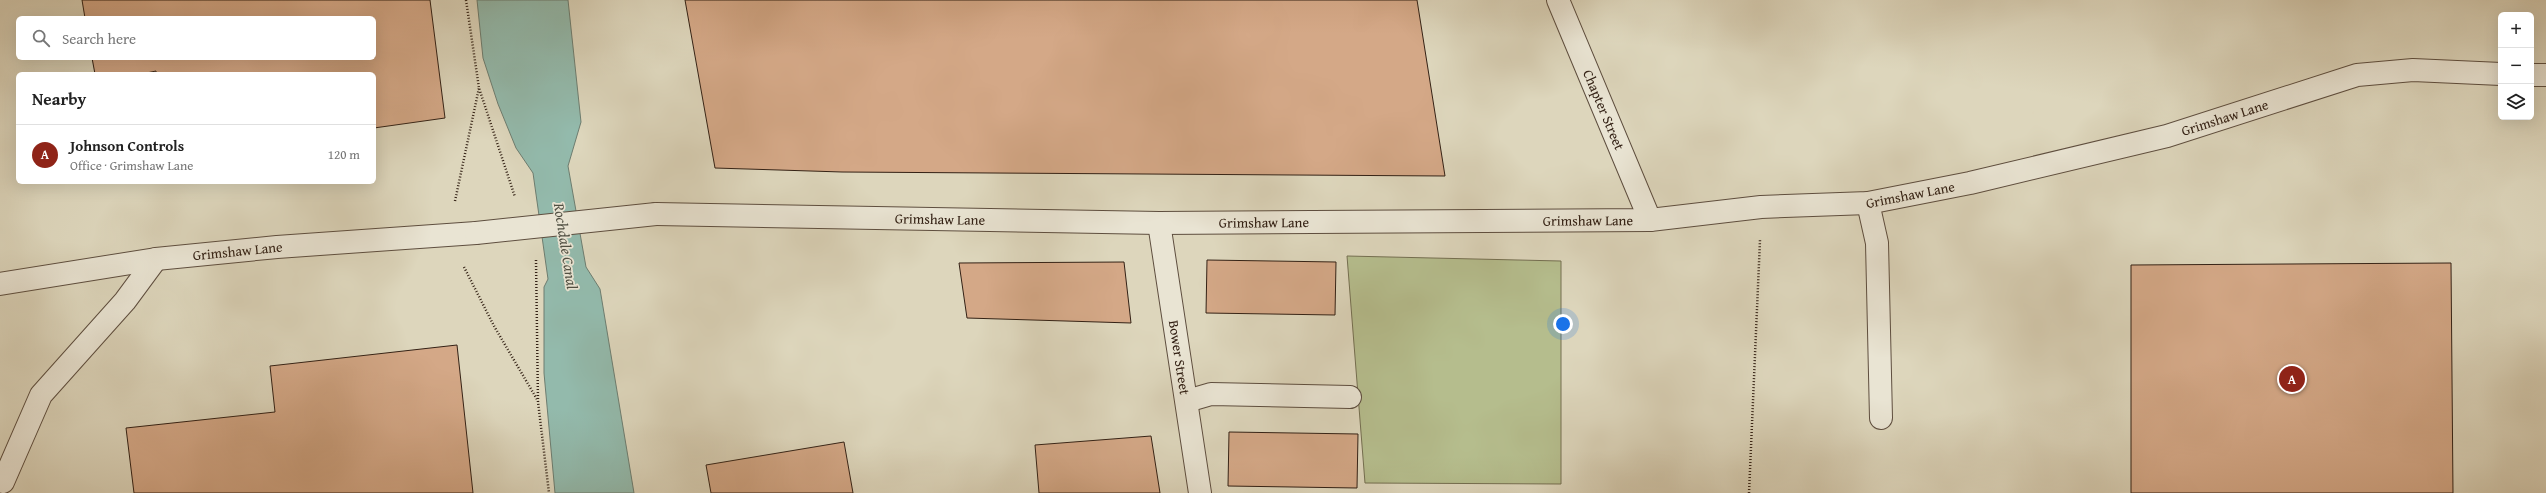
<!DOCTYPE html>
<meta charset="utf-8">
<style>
body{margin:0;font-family:"Gentium Book Plus",serif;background:#f2f2f2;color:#222}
.controls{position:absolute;right:12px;top:12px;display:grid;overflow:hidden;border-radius:6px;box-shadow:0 4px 16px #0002}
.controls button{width:36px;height:36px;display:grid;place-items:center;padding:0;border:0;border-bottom:1px solid #e0e0e0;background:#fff;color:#222;font:20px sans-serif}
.you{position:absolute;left:1563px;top:324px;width:14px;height:14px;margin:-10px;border:3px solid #fff;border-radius:50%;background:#1a73e8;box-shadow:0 0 0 6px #1a73e833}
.badge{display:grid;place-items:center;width:26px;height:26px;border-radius:50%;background:#8f2418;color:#fff;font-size:13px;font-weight:700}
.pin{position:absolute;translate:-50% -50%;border:2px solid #fff;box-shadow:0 1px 4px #0006}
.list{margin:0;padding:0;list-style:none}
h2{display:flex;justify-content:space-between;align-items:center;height:52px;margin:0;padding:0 16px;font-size:17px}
h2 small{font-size:13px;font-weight:400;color:#767676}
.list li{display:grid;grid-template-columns:26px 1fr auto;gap:12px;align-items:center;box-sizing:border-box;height:60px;padding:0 16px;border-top:1px solid #e0e0e0}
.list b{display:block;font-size:15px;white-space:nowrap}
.list p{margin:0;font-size:13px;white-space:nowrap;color:#767676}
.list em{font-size:13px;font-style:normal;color:#767676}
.icon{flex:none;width:22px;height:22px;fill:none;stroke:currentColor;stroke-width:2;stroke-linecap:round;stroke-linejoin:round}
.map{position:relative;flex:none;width:2546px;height:493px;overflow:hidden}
.search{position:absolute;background:#fff;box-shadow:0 4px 16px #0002;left:16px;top:16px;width:360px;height:44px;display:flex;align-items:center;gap:10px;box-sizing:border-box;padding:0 14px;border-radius:6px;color:#767676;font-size:15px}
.panel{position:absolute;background:#fff;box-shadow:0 4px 16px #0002;left:16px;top:72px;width:360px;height:112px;border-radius:6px}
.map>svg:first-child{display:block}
</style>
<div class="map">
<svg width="2546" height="493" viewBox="0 0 2546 493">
<rect width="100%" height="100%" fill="#ddd6bc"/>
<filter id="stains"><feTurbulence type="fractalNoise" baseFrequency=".005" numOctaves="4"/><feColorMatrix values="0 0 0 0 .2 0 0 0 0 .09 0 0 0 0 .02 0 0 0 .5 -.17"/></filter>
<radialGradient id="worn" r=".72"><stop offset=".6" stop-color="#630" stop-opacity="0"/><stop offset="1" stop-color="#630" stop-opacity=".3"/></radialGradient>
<!-- green -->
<path fill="#b5bd8d" stroke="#746f51" d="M1347,256l214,5v223l-196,-1z"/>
<!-- water -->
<path fill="#93baac" stroke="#6d7d70" d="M477,0h91l13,122 -13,44 18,101 14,22 34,204h-79l-11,-120v-86l4,-8 -15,-106 -17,-25 -18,-44 -15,-46z"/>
<!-- building -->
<path fill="#d4a887" stroke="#332115" d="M82,0h348l15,118 -71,10v-54h-218v-3l-14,3h-47l-3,-16h282v-40h-289z
M685,0h732l28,176 -603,-4 -127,-4z
M1207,260l129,2 -1,53 -129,-2z
M1124,262l7,61 -164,-5 -8,-55z
M2451,263l2,230h-322v-228z
M457,345l16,148h-339l-8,-65 149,-16 -5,-46z
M1229,432l129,2 -1,54 -129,-2z
M1151,436l9,57h-121l-4,-48z
M844,442l9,51h-142l-5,-28z"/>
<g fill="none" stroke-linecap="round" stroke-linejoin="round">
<!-- minor casing -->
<g stroke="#5e4e3f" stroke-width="24">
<g id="minor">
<path id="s1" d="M1558,0l92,220"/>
<path d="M2531,75h15"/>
<path d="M1868,203l9,40 4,175"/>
<path id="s2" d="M656,214l503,9 491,-3 111,-13 107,-4 102,-20 197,-47 190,-61 56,-5 88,4"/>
<path id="s3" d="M1159,223l41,270"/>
<path id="s4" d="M0,284l156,-25 121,-12 199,-14"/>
<path d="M1187,401l24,-7 139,3"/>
<path d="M0,480l3,2 38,-87 84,-94 31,-42"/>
</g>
</g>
<!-- path -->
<path stroke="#332115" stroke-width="2.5" stroke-dasharray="1 2" stroke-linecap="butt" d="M466,0l13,88 36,109
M455,201l24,-113
M536,260l2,142 11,91
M464,267l30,59 44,75
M1749,493l11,-253"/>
<!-- minor -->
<use href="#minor" stroke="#e9e4d3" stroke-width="22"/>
<!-- minor-bridge casing -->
<g stroke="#5e4e3f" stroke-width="24" stroke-linecap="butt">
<path id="minor-bridge" d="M476,233l180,-19"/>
</g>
<!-- minor-bridge -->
<use href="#minor-bridge" stroke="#e9e4d3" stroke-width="22"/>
</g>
<g text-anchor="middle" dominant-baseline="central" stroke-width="3.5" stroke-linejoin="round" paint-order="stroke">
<!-- street labels -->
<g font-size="14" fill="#332115" stroke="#e9e4d3">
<text stroke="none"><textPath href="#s1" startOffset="119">Chapter Street</textPath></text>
<text stroke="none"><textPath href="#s2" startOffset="1580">Grimshaw Lane</textPath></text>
<text stroke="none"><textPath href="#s2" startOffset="1256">Grimshaw Lane</textPath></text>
<text stroke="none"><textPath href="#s2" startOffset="284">Grimshaw Lane</textPath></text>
<text stroke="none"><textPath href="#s2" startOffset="932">Grimshaw Lane</textPath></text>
<text stroke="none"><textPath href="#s2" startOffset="608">Grimshaw Lane</textPath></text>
<text stroke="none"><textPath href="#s4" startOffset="240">Grimshaw Lane</textPath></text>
<text stroke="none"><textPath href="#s3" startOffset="136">Bower Street</textPath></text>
</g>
<!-- water labels -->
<g font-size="15" font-style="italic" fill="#504f42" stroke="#e9e4d3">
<text transform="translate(566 246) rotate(81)">Rochdale Canal</text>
</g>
</g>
<rect width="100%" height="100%" filter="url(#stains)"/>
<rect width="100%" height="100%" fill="url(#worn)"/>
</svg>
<div class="controls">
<button>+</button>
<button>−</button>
<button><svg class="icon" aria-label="layers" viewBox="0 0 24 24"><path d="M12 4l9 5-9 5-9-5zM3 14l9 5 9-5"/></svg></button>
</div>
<div class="you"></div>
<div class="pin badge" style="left:2292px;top:379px">A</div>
<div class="search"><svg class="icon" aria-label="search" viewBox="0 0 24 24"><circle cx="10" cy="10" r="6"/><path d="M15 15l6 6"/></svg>Search here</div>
<section class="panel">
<h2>Nearby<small></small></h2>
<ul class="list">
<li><span class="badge">A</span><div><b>Johnson Controls</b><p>Office · Grimshaw Lane</p></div><em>120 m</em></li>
</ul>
</section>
</div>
